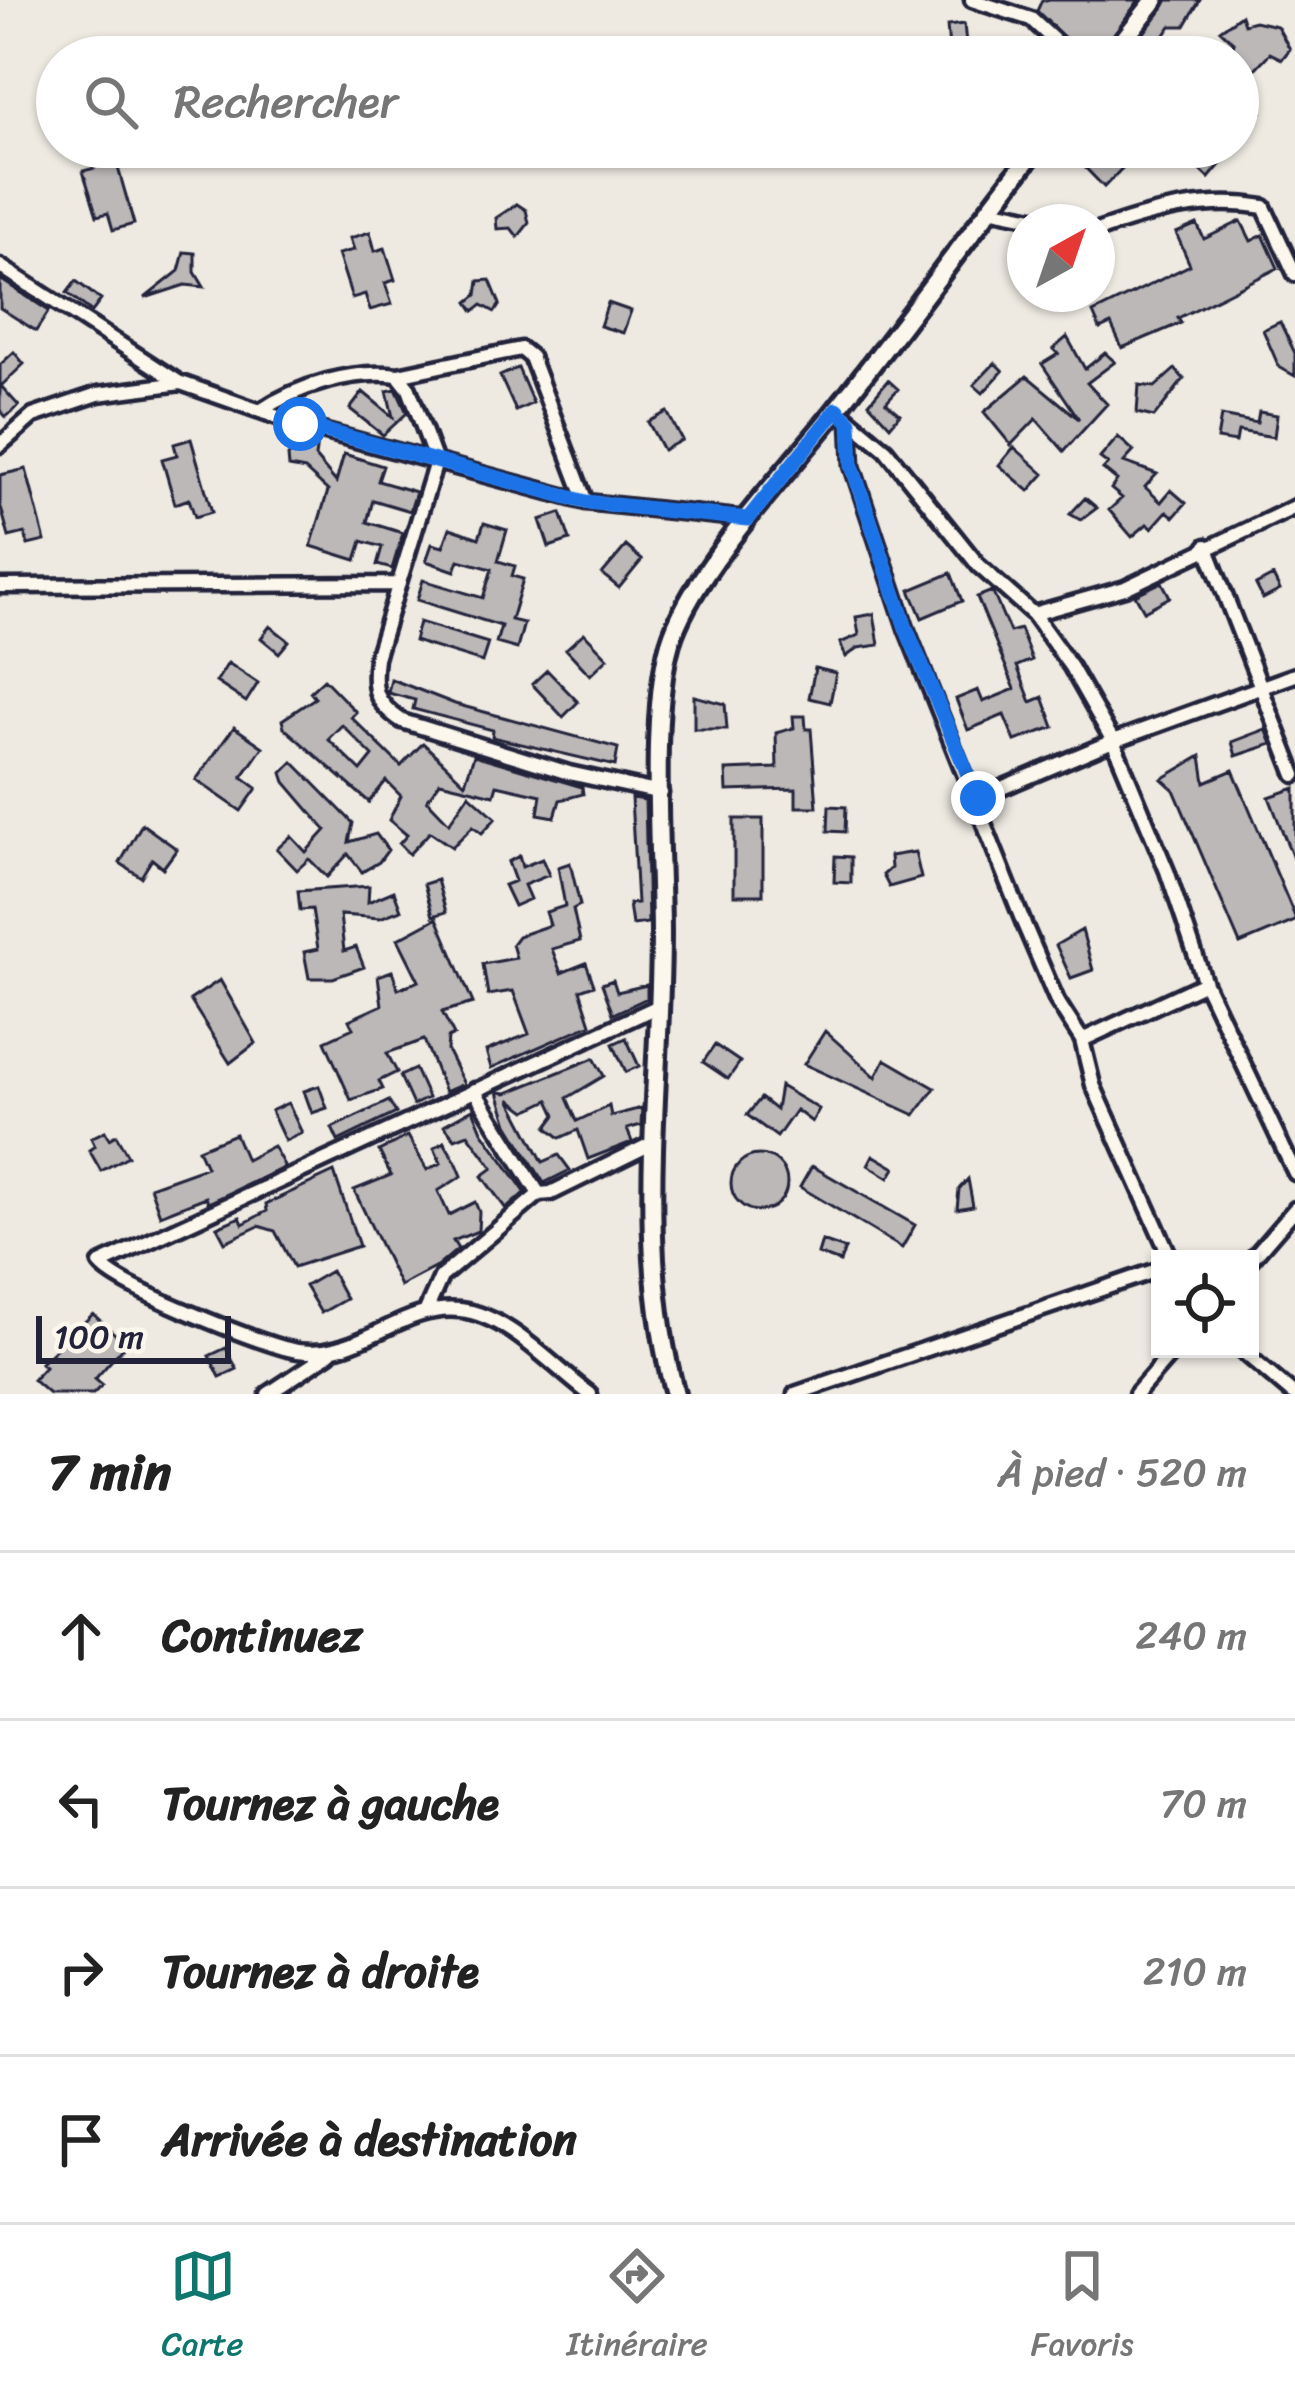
<!DOCTYPE html>
<html lang="fr">
<meta charset="utf-8">
<style>
body{margin:0;font-family:Sriracha,sans-serif;background:#f2f2f2;color:#222}
.controls{position:absolute;right:36px;bottom:36px;display:grid;overflow:hidden;border-radius:0px;box-shadow:0 3px 9px #0004}
.controls button{width:108px;height:108px;display:grid;place-items:center;padding:0;border:0;border-bottom:3px solid #e0e0e0;background:#fff;color:#222;font:60px sans-serif}
.compass{position:absolute;left:1007px;top:204px;width:108px;height:108px;border-radius:50%;background:#fff;box-shadow:0 3px 9px #0004;rotate:40deg}
.scale{position:absolute;left:36px;bottom:30px;width:195px;box-sizing:border-box;padding-left:12px;border:6px solid #22223b;border-top:0;font-size:33px;line-height:42px;white-space:nowrap;color:#22223b;-webkit-text-stroke:9px #fbf7ec;paint-order:stroke}
.stop{position:absolute;width:36px;height:36px;margin:-27px;border:9px solid #1a73e8;border-radius:50%;background:#fff}
.stop.end{background:#1a73e8;border-color:#fff;box-shadow:0 3px 12px #0008}
.list{margin:0;padding:0;list-style:none}
h2{display:flex;justify-content:space-between;align-items:center;height:156px;margin:0;padding:0 48px;font-size:51px}
h2 small{font-size:39px;font-weight:400;color:#767676}
.list li{display:grid;grid-template-columns:78px 1fr auto;gap:36px;align-items:center;box-sizing:border-box;height:168px;padding:0 48px;border-top:3px solid #e0e0e0}
.list b{display:block;font-size:45px;white-space:nowrap}
.list em{font-size:39px;font-style:normal;color:#767676}
.icon{flex:none;width:66px;height:66px;fill:none;stroke:currentColor;stroke-width:2;stroke-linecap:round;stroke-linejoin:round}
.map{position:relative;flex:none;width:1295px;height:1394px;overflow:hidden}
.search{position:absolute;background:#fff;box-shadow:0 3px 9px #0004;left:36px;right:36px;top:36px;height:132px;display:flex;align-items:center;gap:30px;box-sizing:border-box;padding:0 42px;border-radius:66px;color:#767676;font-size:45px}
.sheet{height:828px;background:#fff}
nav{display:flex;justify-content:space-around;align-items:center;box-sizing:border-box;height:168px;border-top:3px solid #e0e0e0;background:#fff;font-size:33px;color:#767676}
nav a{display:grid;justify-items:center;gap:6px}
nav .on{color:#0f766e}
.map>svg:first-child{display:block}
</style>
<div class="map">
<svg width="1295" height="1394" viewBox="0 0 1295 1394">
<rect width="100%" height="100%" fill="#eeeae2"/>
<filter id="ink" filterUnits="userSpaceOnUse"><feTurbulence type="fractalNoise" baseFrequency=".00833" numOctaves="2"/><feDisplacementMap in="SourceGraphic" scale="24" xChannelSelector="R" yChannelSelector="G"/><feConvolveMatrix kernelMatrix="1 2 1 2 8 2 1 2 1" color-interpolation-filters="sRGB"/></filter>
<g filter="url(#ink)">
<!-- building -->
<path fill="#bcb8b8" stroke="#22223b" stroke-width="3" fill-rule="evenodd" d="M1042,0h97l-42,57 -15,-2 -45,-44z
M1168,0h32l-15,26h-14l-14,20 -8,-4 -10,15h-13z
M1241,15l3,9 11,-3 22,5 13,23 -8,10 -12,-6 -17,18 -11,-7 -11,-13 3,-8 -14,-13z
M964,24l2,20h10l1,13h-20l-1,-8h-7l-2,-23z
M1252,96l9,16 -13,9 -10,-17z
M1083,147h43l8,9 -30,31 -30,-31z
M1176,147h59l-26,31z
M113,150l21,74 -21,6 -5,-17 -11,3 -14,-45 12,-3 -3,-12z
M517,204l9,6 3,13 -11,14 -7,-9 -14,1 -1,-11z
M1241,221l10,20 12,-6 15,33 -100,50 3,5 -59,25 -11,-24 -11,5 -7,-16 97,-48 -14,-32 21,-9 7,15z
M370,232l5,19 10,-3 10,32 -10,3 7,21 -22,6 -5,-16 -13,4 -14,-44 16,-4 -4,-12z
M184,252l11,1v19l9,15 -19,-2 -40,13 34,-27z
M0,279l49,32 -13,20 -36,-23z
M490,280l10,24 -5,8 -13,-7 -8,6 -6,-9 9,-7 2,-14z
M76,281l25,19 -9,12 -25,-19z
M608,303l23,8 -8,22 -23,-7z
M1280,322l15,31v23l-16,-9 -16,-37z
M1067,337l18,32 20,-16 10,9 -28,21 20,21 -43,47 -28,-32 -25,26 -27,-33 43,-36 52,43 -37,-55 16,-10 -5,-5z
M14,352l10,12 -23,22 18,20 -13,11 -6,-7v-45z
M995,363l8,8 -20,22 -9,-8z
M518,368l15,35 -17,8 -16,-35z
M1175,369l9,10 -30,38 -17,-4 2,-28 16,2z
M888,380l10,9 -12,13 14,12 -10,12 -21,-23z
M396,389l11,24 -24,22 -33,-26 13,-17 30,25 -6,-26z
M667,412l15,28 -19,10 -15,-28z
M1259,412l18,3 -3,22 -36,-6 -2,11 -19,-3 4,-23 36,7z
M1118,437l16,14 -10,11 33,12 -12,13 16,15 10,-12 15,13 -12,14 -7,-6 -15,17 -5,-4 -15,13 -23,-27 13,-12 -11,-9 6,-9 -14,-11 5,-5 -8,-6z
M191,439l21,73 -17,5 -6,-18 -14,5 -13,-45 15,-4 -3,-11z
M304,440l13,2 -2,15 21,25 8,-28 39,12 -5,15 38,11 -6,19 -37,-11 -6,22 36,11 -11,36 -15,-4 5,-18 -20,-6 -6,19 -45,-14 17,-55 -23,-21 -16,-3 -1,-11z
M1014,447l30,27 -15,17 -30,-26z
M26,469l19,72 -17,4 -3,-12 -16,4 -9,-33v-29z
M1085,498l12,10 -16,12 -11,-6z
M561,513l9,27 -21,7 -9,-27z
M484,523l23,7 -9,31 17,5 -3,10 11,3 -12,41 13,3 -7,26 -21,-6 5,-17 -84,-26 6,-20 60,18 9,-29 -33,-9 -4,11 -29,-10 6,-17 11,3 7,-19 29,10z
M626,546l16,14 -23,28 -17,-14z
M951,573l11,28 -40,17 -12,-28z
M1273,576l7,14 -17,9 -7,-14z
M1162,582l8,15 -26,14 -9,-16z
M992,591l18,41 10,-3 12,31 -15,6 14,36 12,-5 11,30 -39,14 -11,-26 -36,15 -12,-31 22,-9 5,12 32,-13 -38,-92z
M874,614l5,31 -21,3 -12,9 -6,-14 19,-8 -3,-18z
M419,622l69,21 -6,19 -68,-21z
M270,626l19,15 -10,12 -18,-15z
M584,633l24,25 -18,17 -24,-26z
M228,663l30,20 -12,19 -30,-20z
M815,668l21,5 -6,30 -21,-5z
M547,670l31,32 -15,15 -31,-33z
M324,679l32,33 -5,5 50,49 22,-23 42,40 9,-28 108,32 1,7 -23,6 -5,17 -17,-3 3,-19 -44,-10 -3,10 -54,-13 -13,18 22,23 20,-29 27,24 -14,15 -9,-7 -21,21 -22,-15 -21,22 -10,-10 8,-9 -18,-15 12,-24 -15,-15 -17,21 -85,-74 -2,-8 33,-22 -5,-6zM342,725l31,31 -12,15 -33,-32z
M391,679l64,25 163,44 -3,18 -123,-29 1,-7 -80,-21 2,-9 -27,-7z
M694,696l31,8 2,25h-33z
M793,716h12l1,13h5l6,78h-21v-18l-69,2 -1,-21 51,-2 -1,-35 18,-5z
M234,727l29,20 -21,30 15,11 -16,23 -45,-31z
M1266,729l6,15 -36,12 -4,-14z
M1201,756l4,26 28,-12 62,147v4l-55,23 -66,-154 -12,-11z
M293,762l60,61 -4,19 27,-8 12,16 -9,12 -17,10 -14,-18 -21,23 -18,-18 -12,11 -20,-21 14,-13 15,16 20,-22 -41,-48 -3,-9z
M1295,788v73h-1l-25,-64z
M631,798l14,2 3,123 -16,2 -3,-21 8,-1z
M829,806l17,1 -1,25 -17,-1z
M734,819h29v76h-29z
M142,824l35,25 -14,19 -11,-9 -11,18 -21,-14z
M915,852l6,26 -32,9 -6,-12 8,-7 -1,-12z
M519,856l3,11 20,-8 7,16 -25,10 6,14 -16,7 -10,-21 11,-4 -7,-19z
M835,856l16,1v26l-17,-1z
M570,863l10,42 -7,4 7,32 -28,8 9,24 25,-10 8,22 -14,5 11,34 -100,44 -5,-17 43,-17 -16,-43 -25,4 -5,-31 33,-6 -4,-14 6,-8 32,-11 -4,-13 19,-6 -7,-39z
M437,880l9,32 -13,4 -9,-32z
M369,886l-1,16 26,-11 7,19 -21,8 -40,-3 4,36 12,-4 8,20 -31,11h-24l-5,-26 14,-3 -6,-40 -12,1 -2,-19z
M437,918l36,85 -31,9 12,23 -6,3 -1,12 17,34 -19,8 -21,-52 -37,13 10,19 -18,9 4,8 -32,11 -26,-59 28,-13 -4,-8 33,-15 -4,-29 14,-5 6,18 21,-8 -21,-42z
M1082,930l11,40 -22,8 -15,-33z
M220,980l36,63 -26,20 -40,-63z
M613,980l4,12 30,-7v13l-34,16 -11,-30z
M825,1031l51,46 9,-18 50,29 -20,27 -111,-51z
M626,1038l13,28 -13,6 -13,-28z
M715,1045l25,17 -12,17 -25,-17z
M594,1058l10,18 -37,22 10,23 32,-15 2,10 31,-8 -1,17 -14,4 5,13 -44,17 -10,-29 -18,8 -13,-11 9,-12 -7,-15 -23,11 -16,-12 33,63 16,-7 11,15 -26,13 -36,-59 -10,-32 9,1z
M415,1069l13,29 -15,7 -13,-29z
M319,1086l8,22 -15,5 -8,-22z
M780,1086l39,23 -7,13 -16,-12 -19,27 -30,-22 14,-17 15,12z
M389,1101l7,12 -58,28 -6,-13z
M288,1103l14,30 -17,8 -14,-30z
M473,1109l9,22 43,61 -19,17 -24,-33 11,-8 -25,-34 -13,5 -11,-14z
M105,1131l4,8 7,-4 12,21 -27,15 -12,-21 6,-4 -4,-8z
M235,1134l11,26 27,-14 12,21 -77,36 -2,-6 -46,18 -10,-28 56,-20 -8,-18z
M408,1136l19,34 14,-7 -7,-15 10,-6 13,22 5,12 -24,15 11,24 26,-13 4,10 -1,19 -25,10 5,8 -20,17 -38,20 -46,-96 37,-15 -12,-24z
M731 1183a28 28 0 1 1 56 0a28 28 0 1 1-56 0Z
M873,1155l22,13 -6,10 -21,-13z
M812,1166l103,59 -13,23 -102,-61z
M334,1172l25,74 -65,21 -19,-36 -16,-5 -34,16 -8,-15 23,-10 3,7 24,-13 -1,-7z
M968,1179l5,27 -16,3 2,-20z
M822,1241l23,8 -5,13 -22,-8z
M331,1271l15,28 -25,14 -16,-27z
M93,1314l33,30 -31,35 7,6 -9,9h-44l-16,-14 12,-13 -4,-4z
M226,1348l11,21 -17,8 -11,-21z"/>
<g fill="none" stroke-linecap="round" stroke-linejoin="round">
<!-- street casing -->
<g stroke="#22223b" stroke-width="21">
<path id="street" d="M972,0l59,19 41,38
M989,209l64,13
M1097,231c55,-20 110,-34 167,-24l31,67
M0,266l180,117
M398,375l123,-26 10,8 55,145
M837,409l49,41 93,116 54,48 38,53 42,74 54,130 38,112 90,190
M260,411c37,-25 93,-42 138,-36l11,14 27,73 -60,196c-4,32 -1,45 26,63l167,52 92,20
M850,422l2,44 54,162 118,296 33,77 25,39 11,45 78,174
M0,445l33,-29 65,-22 83,-11 119,42 286,77 161,17
M1206,546l89,229
M0,586l399,-2
M1033,614l92,-26 170,-81
M978,798l135,-57 182,-66
M1082,1040l123,-57
M474,1090l65,104 12,-1 104,-51
M1250,1261l45,-52
M425,1313l16,-36 98,-83
M1240,1349l53,45
M268,1394l62,-41
M590,1394c-38,-28 -82,-79 -130,-84 -46,-5 -80,27 -122,38 -17,5 -37,5 -54,0 -34,-10 -166,-60 -184,-84l561,-259
M795,1394l365,-125
M1136,1394l39,-45"/>
</g>
<!-- secondary casing -->
<g stroke="#22223b" stroke-width="26">
<path id="secondary" d="M1110,57l45,-57
M675,1394c-41,-149 -14,-308 -14,-461 0,-76 -13,-233 12,-299 26,-70 112,-160 160,-220 70,-88 136,-179 204,-267"/>
</g>
<!-- street -->
<use href="#street" stroke="#fbf7ec" stroke-width="12"/>
<!-- secondary -->
<use href="#secondary" stroke="#fbf7ec" stroke-width="16"/>
</g>
</g>
<g fill="none" stroke-linecap="round" stroke-linejoin="round" filter="url(#ink)">
<!-- route -->
<path stroke="#1a73e8" stroke-width="15" d="M300,424l286,78 162,17 89,-110 13,13 2,44 54,162 72,170"/>
</g>
</svg>
<div class="controls">
<button><svg class="icon" aria-label="locate" viewBox="0 0 24 24"><circle cx="12" cy="12" r="6"/><path d="M12 2v4M12 18v4M2 12h4M18 12h4"/></svg></button>
</div>
<svg class="compass" viewBox="-18 -18 36 36"><path d="M0-13l5 13h-10z" fill="#e53935"/><path d="M0 13l5-13h-10z" fill="#767676"/></svg>
<div class="scale">100 m</div>
<div class="stop" style="left:300px;top:424px"></div>
<div class="stop end" style="left:978px;top:798px"></div>
<div class="search"><svg class="icon" aria-label="search" viewBox="0 0 24 24"><circle cx="10" cy="10" r="6"/><path d="M15 15l6 6"/></svg>Rechercher</div>
</div>
<section class="sheet">
<h2>7 min<small>À pied · 520 m</small></h2>
<ul class="list">
<li><svg class="icon" aria-label="ahead" viewBox="0 0 24 24"><path d="M12 20V5M6 11l6-6 6 6"/></svg><div><b>Continuez</b></div><em>240 m</em></li>
<li><svg class="icon" aria-label="left" viewBox="0 0 24 24"><path d="M17 20v-9H6M10 6l-5 5 5 5"/></svg><div><b>Tournez à gauche</b></div><em>70 m</em></li>
<li><svg class="icon" aria-label="right" viewBox="0 0 24 24"><path d="M7 20v-9h11M14 6l5 5-5 5"/></svg><div><b>Tournez à droite</b></div><em>210 m</em></li>
<li><svg class="icon" aria-label="arrive" viewBox="0 0 24 24"><path d="M6 21V4h12l-3 4 3 4H6"/></svg><div><b>Arrivée à destination</b></div></li>
</ul>
</section>
<nav>
<a class="on"><svg class="icon" aria-label="map" viewBox="0 0 24 24"><path d="M3 6l6-2 6 2 6-2v14l-6 2-6-2-6 2zM9 4v14M15 6v14"/></svg>Carte</a>
<a><svg class="icon" aria-label="directions" viewBox="0 0 24 24"><path d="M12 3l9 9-9 9-9-9zM9 14v-3h6M13 9l2 2-2 2"/></svg>Itinéraire</a>
<a><svg class="icon" aria-label="saved" viewBox="0 0 24 24"><path d="M7 4h10v16l-5-4-5 4z"/></svg>Favoris</a>
</nav>
